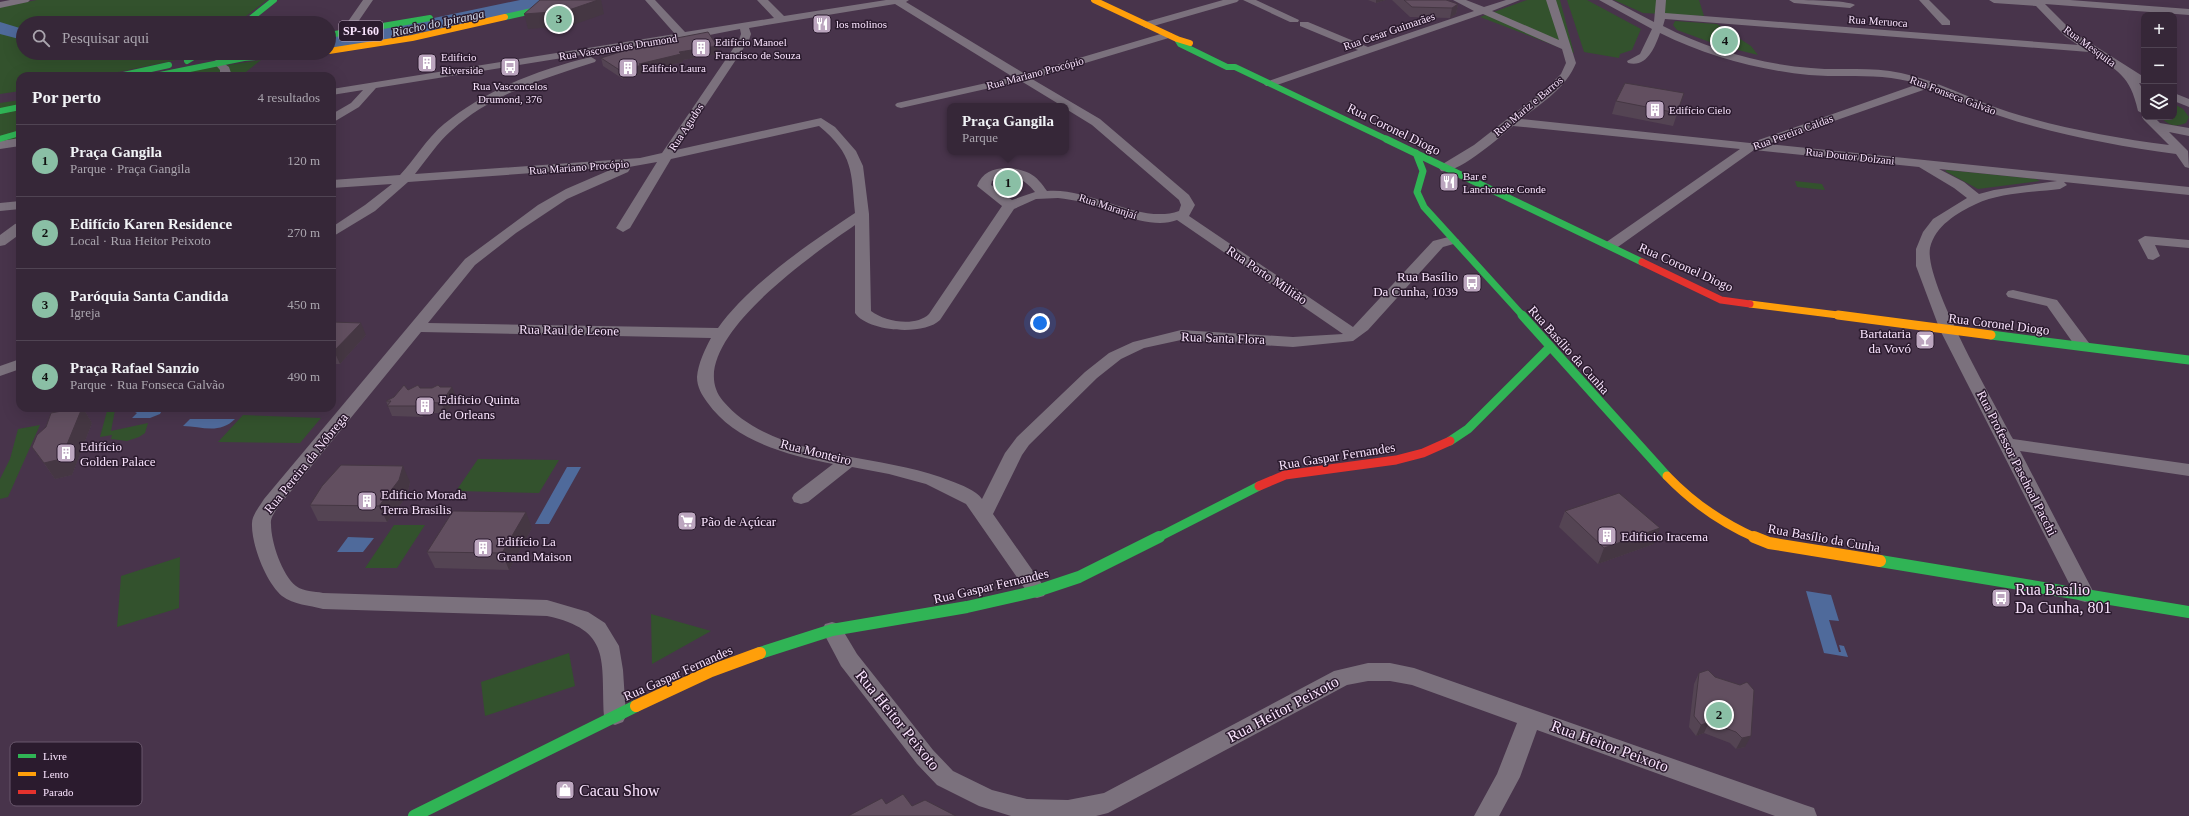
<!DOCTYPE html>
<html lang="pt">
<meta charset="utf-8">
<style>
body{margin:0;font-family:"Times New Roman",serif;background:#413343;color:#f1f3f6}
.controls{position:absolute;right:12px;top:12px;display:grid;overflow:hidden;border-radius:8px;box-shadow:0 4px 16px #0002}
.controls button{width:36px;height:36px;display:grid;place-items:center;padding:0;border:0;border-bottom:1px solid #504453;background:#362738;color:#f1f3f6;font:20px sans-serif}
.you{position:absolute;left:1040px;top:323px;width:14px;height:14px;margin:-10px;border:3px solid #fff;border-radius:50%;background:#1a73e8;box-shadow:0 0 0 6px #1a73e833}
.badge{display:grid;place-items:center;width:26px;height:26px;border-radius:50%;background:#8abfa5;color:#111;font-size:13px;font-weight:700}
.pin{position:absolute;translate:-50% -50%;border:2px solid #fff;box-shadow:0 1px 4px #0006}
.popup{position:absolute;left:947px;top:103px;width:122px;height:52px;box-sizing:border-box;display:grid;place-content:center;border-radius:8px;background:#362738;filter:drop-shadow(0 1px 3px #0005);font-size:13px;white-space:nowrap;color:#aaa5ae}
.popup b{font-size:15px;color:#f1f3f6}
.popup::after{content:'';position:absolute;left:50%;top:100%;margin-left:-8px;border:8px solid transparent;border-top-color:#362738}
.list{margin:0;padding:0;list-style:none}
h2{display:flex;justify-content:space-between;align-items:center;height:52px;margin:0;padding:0 16px;font-size:17px}
h2 small{font-size:13px;font-weight:400;color:#aaa5ae}
.list li{display:grid;grid-template-columns:26px 1fr auto;gap:12px;align-items:center;box-sizing:border-box;height:72px;padding:0 16px;border-top:1px solid #504453}
.list b{display:block;font-size:15px;white-space:nowrap}
.list p{margin:0;font-size:13px;white-space:nowrap;color:#aaa5ae}
.list em{font-size:13px;font-style:normal;color:#aaa5ae}
.icon{flex:none;width:22px;height:22px;fill:none;stroke:currentColor;stroke-width:2;stroke-linecap:round;stroke-linejoin:round}
.map{position:relative;flex:none;width:2189px;height:816px;overflow:hidden}
.search{position:absolute;background:#362738;box-shadow:0 4px 16px #0002;left:16px;top:16px;width:320px;height:44px;display:flex;align-items:center;gap:10px;box-sizing:border-box;padding:0 14px;border-radius:22px;color:#aaa5ae;font-size:15px}
.panel{position:absolute;background:#362738;box-shadow:0 4px 16px #0002;left:16px;top:72px;width:320px;height:340px;border-radius:12px}
.map>svg:first-child{display:block}
</style>
<div class="map">
<svg width="2189" height="816" viewBox="0 0 2189 816">
<rect width="100%" height="100%" fill="#48344b"/>
<!-- green -->
<path fill="#33522d" d="M37,0h230l-30,23h-214v30h167l-9,6 -82,17h-79v15l-20,3v-87z
M1527,0h33l14,53 -94,-36z
M1567,0h20l54,29 -9,21 -12,4 -1,4 -35,-6z
M1614,0h85l5,16 -61,-3z
M1675,21l42,3 34,22 7,9 -40,-10 -41,-15 -4,-5z
M261,60l-20,16h-84z
M20,100v40l-20,3v-40z
M2174,104l9,5 6,8 -3,6c-12,5 -17,2 -26,-6h14z
M1947,170l89,9 4,2 -62,8 -33,-18z
M1795,181l27,3 3,6 -28,-3z
M115,410l-4,21 37,-8 -3,10 -6,4 -12,4 -16,-2 1,-4 -12,2 7,-26z
M243,415l78,3 -21,25 -82,-1z
M40,425l-32,72 -8,2v-20l10,-20 8,-30z
M478,459l81,1 -20,33 -83,-2z
M394,525h31l-28,43h-32z
M180,557l-1,51 -62,19 4,-51z
M651,614l60,17 -59,33z
M569,653l6,33 -90,30 -4,-34z"/>
<!-- water -->
<path fill="#4f6a9b" d="M0,22l23,7v11l-23,-6z
M145,408h18l-3,6 -10,4h-18l5,-5 -4,-2z
M190,419h45c-16,16 -34,7 -52,7z
M567,467h14l-32,57h-14z
M348,537l26,1 -11,14h-26z
M1806,591l25,4 8,26 -10,-1 10,32h2l-2,-7 5,1 4,11 -24,-4z"/>
<g fill="none" stroke-linecap="round" stroke-linejoin="round">
<!-- river -->
<path fill="#4f6a9b" fill-rule="evenodd" d="M520,0h36l-2,4 -7,2 -156,33 -62,10v-12l62,-10z"/>
<!-- street -->
<path fill="#7b717d" fill-rule="evenodd" d="M10,0h20l-2,2 -28,6v-6z
M363,0h10l-24,35h-8l-1,-2z
M645,0h10l30,32 89,-14 -17,-18h11l16,16 102,-16h23l-3,2 119,72 139,-41h8v4l-140,42 68,40 89,76 6,10 -6,11 164,111 80,-86 19,-5 7,4 -2,3 -14,4 -75,83 -15,11 -60,6 -112,-7 -37,8 -23,11 -24,19 -68,67 -7,10 -29,59 54,77 -3,5 -7,2 -7,-2 -64,-92 -40,-20 -37,-10 -37,-7 -44,35 -7,2 -7,-2 -2,-4 2,-4 39,-30c-45,-9 -98,-22 -126,-62 -5,-7 -10,-15 -10,-25 1,-13 8,-28 14,-39l-290,-6 -143,175c-3,5 -8,11 -7,17 0,18 11,51 25,62 8,6 18,5 27,7l224,7 41,12 17,11 14,23 4,24 3,46 -3,6 -8,3 -8,-3 -3,-6c-3,-56 8,-86 -57,-100l-224,-7c-14,-4 -29,-4 -41,-13 -16,-13 -31,-52 -30,-73 0,-8 8,-17 12,-24l201,-240 73,-54 28,-16 51,-22 -209,15 -33,29 -43,26v-10l33,-22 27,-21 -60,4v-8l68,-5c15,-16 27,-37 44,-51 41,-34 96,-55 147,-67l5,3 -1,2c-50,16 -103,32 -143,68 -14,12 -25,29 -37,44l225,-16 22,-5 77,-113 2,-6 -1,-5 -56,11 -4,-1 -304,49 -17,19 -27,16v-9l19,-11 12,-13 -31,5v-6l343,-55zM895,4l118,73 -116,26 -2,2 2,2 4,1 120,-27 41,25h4v3l26,16 87,75 2,5 -2,6c-39,14 -88,-24 -132,-20 -5,-7 -10,-14 -18,-18 -17,-8 -45,-8 -52,13l25,20 -73,108c-13,13 -44,8 -58,-3l-2,-97 -6,-48 -7,-15 -21,-24 -14,-9 -145,32 73,-110 2,-6 -2,-6zM819,126c35,29 32,45 36,87 -45,30 -106,71 -137,115l-290,-5 47,-58 41,-32 51,-34 61,-27 2,-3 -1,-2 28,-5 -41,66 7,4 7,-4 41,-69zM1003,176c13,-1 23,5 32,16l-23,8 -21,-15 1,-4zM1058,198c8,1 16,2 24,4 27,7 68,29 95,18l166,114 -50,3 -112,-7 -48,12 -24,11 -24,19 -68,65 -12,16 -23,46c-6,-9 -21,-14 -31,-18 -70,-29 -176,-19 -228,-80 -46,-55 95,-150 132,-176v88c13,19 69,23 85,7l74,-111 22,-10z
M1223,0h16l-2,2 -87,25 -4,1 -5,-3 1,-2z
M1243,0h13l43,20 -1,2h-8z
M1453,0h13l18,7 22,-7h14l-28,11 67,29 -13,-40h10l20,63c-10,25 -34,40 -55,56l229,24 168,-59c-36,-12 -71,-6 -109,-9 -50,-5 -103,-19 -149,-42 -5,14 -13,35 -32,30l-1,-2 13,-7 12,-25 -53,-29h13l42,22 2,-22h10l-1,13 413,32 -13,-9 -29,-30 -42,-3 -5,-3h81l119,9v6l-144,-11 28,28 71,45v7l-5,-1 5,8v26h10l6,6 29,5v8l-20,-4 19,19 1,17 -4,-1 -9,-13c-59,-8 -119,-19 -176,-38 -24,-8 -48,-19 -71,-28l-161,56 421,43v8l-125,-13 3,3 -7,4c-25,3 -61,4 -84,15 -19,9 -41,22 -46,44 -6,34 65,156 83,191l176,25v12l-169,-25 75,144 -3,5 -7,2 -7,-2 -3,-5 -135,-265 -24,-64v-17l7,-17 10,-13 34,-21 -13,-10 -35,-21 -165,-17 -139,99 -5,1 -7,-4 2,-3 135,-94 -227,-23c-13,11 -56,49 -72,45l-2,-3 2,-3 33,-20 74,-58 13,-13 5,-11 -4,-14 -79,-35 -209,72h-8l-2,-2 2,-2 92,-32 -58,-24v-4h8l60,25 106,-36zM1665,19l424,33c29,19 41,23 49,59l6,3 -2,3 2,3 25,25c-54,-7 -108,-17 -160,-33 -37,-12 -70,-31 -108,-39 -30,-7 -60,-2 -90,-5 -51,-4 -103,-19 -148,-42zM1939,169l118,12 -63,9 -15,4 -15,-12z
M1789,0c13,0 58,0 66,5l-5,3 -56,-5z
M1919,0h10l21,21v4h-8z
M218,59l11,8 3,9h-12v-6l-7,-8z
M2174,93l15,6v8l-15,-6z
M20,138v8l-20,3v-8z
M20,201v8l-20,2v-8z
M20,223v11l-15,11 -5,1v-11l15,-11z
M2145,236l44,4v8l-34,-3 5,11 -7,4 -5,-1 -10,-19z
M2013,290l44,10 35,47 -2,3h-12l-31,-44 -39,-9 -2,-3 2,-3z
M20,359v10l-20,7v-10z
M832,622l7,2 18,30 76,96 20,21 39,19 35,9 41,1 36,-7 230,-122 34,-8h22l24,5 391,137 9,3 3,8h-42l-238,-86 -17,47 -21,39h-25l23,-42 20,-51 -105,-38 -22,-4h-22l-21,4 -239,128 -12,3h-85l-32,-10 -42,-21 -20,-21 -76,-98 -19,-36 3,-6z"/>
<!-- fast-far3 -->
<path stroke="#30b455" stroke-width="6" d="M505,17l76,-17
M245,23l29,-23
M329,35l101,-17
M1177,39l3,5 47,23h8l153,73
M187,61l13,-8
M119,76l50,-11
M155,76l89,-18 53,-5
M0,111l20,-4
M0,139l20,-6"/>
<!-- fast-far2 -->
<path stroke="#30b455" stroke-width="7" d="M1386,139l256,123
M1416,153l7,18 -6,21 7,15 99,109"/>
<!-- fast-far1 -->
<path stroke="#30b455" stroke-width="9" d="M1522,315l145,161
M1991,335l198,25
M1450,441l18,-12 81,-81
M1157,538l102,-52"/>
<!-- fast -->
<path stroke="#30b455" stroke-width="12" d="M1880,561l309,51
M760,653l72,-23 135,-23 70,-16 42,-14 80,-40
M414,816l222,-110"/>
<!-- slow-far3 -->
<path stroke="#ff9f0a" stroke-width="6" d="M1094,0l83,39 13,4
M329,51l83,-13 93,-21"/>
<!-- slow-far2 -->
<path stroke="#ff9f0a" stroke-width="7" d="M1750,304l96,12"/>
<!-- slow-far1 -->
<path stroke="#ff9f0a" stroke-width="9" d="M1838,315l153,20
M1667,476c26,27 55,47 89,62"/>
<!-- slow -->
<path stroke="#ff9f0a" stroke-width="12" d="M1754,537l15,6 111,18
M636,706l75,-35 49,-18"/>
<!-- jam-far1 -->
<path stroke="#e5322d" stroke-width="7" d="M1642,262l79,38 29,4"/>
<!-- jam -->
<path stroke="#e5322d" stroke-width="9" d="M1259,486l26,-11 111,-15 27,-7 27,-12"/>
</g>
<!-- wall -->
<path fill="#544453" d="M1368,0h18l-10,3z
M1392,0h54l12,4 -2,10 -6,4 -40,-1z
M635,46h82l2,8 -36,6v2l-40,9 1,2 -21,6 -20,-13 -2,-8 35,-10z
M1684,93l-11,33 -61,-12 4,-13z
M332,322l34,13 -26,29h-8z
M440,387l17,11 -11,15h-25l2,4 -31,-1 -6,-15 22,-11 12,-2h12z
M78,408h5l9,15 -20,52 -17,4 -12,-17 -11,-15z
M410,482l-3,14 -20,26 -69,-1 -8,-16z
M1565,511l89,33 -56,20 -39,-37z
M532,528l-23,42 -74,-2 -8,-16z
M1699,673l41,12 5,62 -9,2 -6,-6 -26,-10 -8,3 -7,-9 5,-43z"/>
<!-- shaded-wall -->
<path fill="#453743" d="M598,0h3l3,14 -34,12 -42,3 -4,-15z
M1376,0h10l-10,3z
M1458,4l-2,10 -6,4 2,-10z
M717,46l2,8 -36,6v2l-40,9 1,2 -21,6 -2,-8 18,-7 40,-12z
M361,323l5,12 -26,29 -6,-13z
M452,387l5,11 -11,15 -5,-10z
M82,408h1l9,15 -20,52 -17,4 -11,-16z
M403,466l7,16 -3,14 -20,26 -8,-16z
M526,512l6,16 -23,42 -7,-17z
M1660,528l-6,16 -56,20 6,-16z
M1709,722l-5,11 -8,3 5,-11z
M1751,736l-6,11 -9,2 6,-11z"/>
<!-- building -->
<path fill="#624f60" stroke="#453743" d="M540,0h58l-32,11 -42,3z
M1404,0h42l12,4 -6,4 -40,-1z
M708,32l9,14 -38,6 2,2 -42,10 3,1 -21,6 -20,-13 35,-11 -1,-1z
M280,74v2h-16z
M1625,83l59,10 -7,20 -61,-12z
M332,322l29,1 -27,28h-2z
M404,385l4,5 10,-5 2,3h12l6,-3 2,2h12l-11,16 -25,-1 2,4h-31l4,-5h-5l8,-4z
M78,408h4l-21,51 -17,4 -12,-16 5,-12 9,-8 5,-14z
M341,465l62,1 -4,14 -20,26 -69,-1 12,-19z
M1619,493l41,35 -56,20 -39,-37z
M453,511l73,1 -24,41 -75,-1z
M1708,670l7,7 25,8 7,-3 7,8 -3,46 -9,2 -6,-6 -27,-10 -8,3 -7,-9 5,-43z
M903,794l9,12 13,-6 31,16h-108l34,-18 4,6z"/>
<!-- icons -->
<defs>
<g id="restaurant-square" transform="scale(1)"><rect x="-9" y="-9" width="18" height="18" rx="4" fill="#bca6bf" stroke="#2b1b2e"/><path d="M-5-6h1v4h1v-4h1v4h1v-4h1v5L-1.5 .5V6h-2V.5L-5-1ZM5-6V6H3V1.5H1.5Q1.5-4 5-6Z" fill="#fff"/></g>
<g id="building-square" transform="scale(1)"><rect x="-9" y="-9" width="18" height="18" rx="4" fill="#bca6bf" stroke="#2b1b2e"/><path d="M-4-6H4V6H1V3H-1V6H-4ZM-2.5-4.3h1.7v1.8h-1.7ZM.8-4.3h1.7v1.8H.8ZM-2.5-1h1.7V.8h-1.7ZM.8-1h1.7V.8H.8Z" fill="#fff"/></g>
<g id="bus-square" transform="scale(1)"><rect x="-9" y="-9" width="18" height="18" rx="4" fill="#bca6bf" stroke="#2b1b2e"/><path d="M-5-6H5V4H4V6H2V4H-2V6H-4V4H-5ZM-3.5-4V0h7V-4ZM-3.5 1.2v1.5H-2V1.2ZM2 1.2v1.5H3.5V1.2Z" fill="#fff"/></g>
<g id="bar-square" transform="scale(1)"><rect x="-9" y="-9" width="18" height="18" rx="4" fill="#bca6bf" stroke="#2b1b2e"/><path d="M-6-5H6L.8 .8V4.5H3.5V6h-7V4.5H-.8V.8Z" fill="#fff"/></g>
<g id="supermarket-square" transform="scale(1)"><rect x="-9" y="-9" width="18" height="18" rx="4" fill="#bca6bf" stroke="#2b1b2e"/><path d="M-6-5.5h2.5l.6 2H6L4.5 2H-2.5L-4.4-4H-6ZM-1.5 3.2a1.3 1.3 0 1 0 .1 0ZM3 3.2a1.3 1.3 0 1 0 .1 0Z" fill="#fff"/></g>
<g id="shop-square" transform="scale(1)"><rect x="-9" y="-9" width="18" height="18" rx="4" fill="#bca6bf" stroke="#2b1b2e"/><path d="M-5-2.5h2.3a2.7 3.5 0 0 1 5.4 0H5L5.5 6h-11ZM-1.5-2.5h3a1.5 2.3 0 0 0-3 0Z" fill="#fff"/></g>
</defs>
<g fill-rule="evenodd">
<use href="#restaurant-square" x="822" y="24"/>
<use href="#building-square" x="701" y="48"/>
<use href="#building-square" x="427" y="63"/>
<use href="#bus-square" x="510" y="67"/>
<use href="#building-square" x="628" y="68"/>
<use href="#building-square" x="1655" y="110"/>
<use href="#restaurant-square" x="1449" y="182"/>
<use href="#bus-square" x="1472" y="283"/>
<use href="#bar-square" x="1925" y="340"/>
<use href="#building-square" x="425" y="406"/>
<use href="#building-square" x="66" y="453"/>
<use href="#building-square" x="367" y="501"/>
<use href="#supermarket-square" x="687" y="521"/>
<use href="#building-square" x="1607" y="536"/>
<use href="#building-square" x="483" y="548"/>
<use href="#bus-square" x="2001" y="598"/>
<use href="#shop-square" x="565" y="790"/>
</g>
<g text-anchor="middle" dominant-baseline="central" stroke-width="3" stroke-linejoin="round" paint-order="stroke">
<!-- far-street labels -->
<g font-size="11" fill="#fae4fe" stroke="#2b1b2e">
<text transform="translate(1878 21) rotate(4)">Rua Meruoca</text>
<text transform="translate(1389 31) rotate(-19)">Rua Cesar Guimarães</text>
<text transform="translate(2090 46) rotate(36)">Rua Mesquita</text>
<text transform="translate(618 47) rotate(-9)">Rua Vasconcelos Drumond</text>
<text transform="translate(1035 73) rotate(-15)">Rua Mariano Procópio</text>
<text transform="translate(1953 95) rotate(21)">Rua Fonseca Galvão</text>
<text transform="translate(1528 106) rotate(-40)">Rua Mariz e Barros</text>
<text transform="translate(686 127) rotate(-57)">Rua Agudos</text>
<text transform="translate(1793 132) rotate(-20)">Rua Pereira Caldas</text>
<text transform="translate(1850 156) rotate(6)">Rua Doutor Dolzani</text>
<text transform="translate(579 167) rotate(-4)">Rua Mariano Procópio</text>
<text transform="translate(1108 206) rotate(18)">Rua Maranjaí</text>
</g>
<!-- far-poi labels -->
<g font-size="11" fill="#fae4fe" stroke="#2b1b2e" text-anchor="start">
<text x="836" y="24">los molinos</text>
<text x="715" y="42">Edifício Manoel<tspan x="715" dy="13">Francisco de Souza</tspan></text>
<text x="441" y="57">Edificio<tspan x="441" dy="13">Riverside</tspan></text>
<text x="642" y="68">Edifício Laura</text>
<text x="510" y="86" text-anchor="middle">Rua Vasconcelos<tspan x="510" dy="13">Drumond, 376</tspan></text>
<text x="1669" y="110">Edifício Cielo</text>
<text x="1463" y="176">Bar e<tspan x="1463" dy="13">Lanchonete Conde</tspan></text>
</g>
<!-- far-water labels -->
<g font-size="12" font-style="italic" fill="#d6dfef" stroke="#2b1b2e">
<text transform="translate(438 23) rotate(-12)">Riacho do Ipiranga</text>
</g>
<!-- shield labels -->
<rect fill="#2b1b2e" stroke="#bca8c0" stroke-width="1" x="339" y="21" width="44" height="20" rx="3"/>
<g font-size="12" font-weight="bold" fill="#fae4fe">
<text x="361" y="31">SP-160</text>
</g>
<!-- street labels -->
<g font-size="13" fill="#fae4fe" stroke="#2b1b2e">
<text transform="translate(1394 129) rotate(26)">Rua Coronel Diogo</text>
<text transform="translate(1686 267) rotate(24)">Rua Coronel Diogo</text>
<text transform="translate(1267 275) rotate(34)">Rua Porto Militão</text>
<text transform="translate(1999 324) rotate(7)">Rua Coronel Diogo</text>
<text transform="translate(569 330) rotate(1)">Rua Raul de Leone</text>
<text transform="translate(1223 338) rotate(2)">Rua Santa Flora</text>
<text transform="translate(1569 350) rotate(48)">Rua Basílio da Cunha</text>
<text transform="translate(816 452) rotate(14)">Rua Monteiro</text>
<text transform="translate(1337 456) rotate(-9)">Rua Gaspar Fernandes</text>
<text transform="translate(306 463) rotate(-51)">Rua Pereira da Nóbrega</text>
<text transform="translate(2017 463) rotate(63)">Rua Professor Paschoal Pacchi</text>
<text transform="translate(1824 538) rotate(10)">Rua Basílio da Cunha</text>
<text transform="translate(991 586) rotate(-13)">Rua Gaspar Fernandes</text>
<text transform="translate(678 673) rotate(-24)">Rua Gaspar Fernandes</text>
</g>
<!-- poi labels -->
<g font-size="13" fill="#fae4fe" stroke="#2b1b2e" text-anchor="start">
<text x="1458" y="276" text-anchor="end">Rua Basílio<tspan x="1458" dy="15">Da Cunha, 1039</tspan></text>
<text x="1911" y="333" text-anchor="end">Bartataria<tspan x="1911" dy="15">da Vovó</tspan></text>
<text x="439" y="399">Edificio Quinta<tspan x="439" dy="15">de Orleans</tspan></text>
<text x="80" y="446">Edifício<tspan x="80" dy="15">Golden Palace</tspan></text>
<text x="381" y="494">Edificio Morada<tspan x="381" dy="15">Terra Brasilis</tspan></text>
<text x="701" y="521">Pão de Açúcar</text>
<text x="1621" y="536">Edificio Iracema</text>
<text x="497" y="541">Edifício La<tspan x="497" dy="15">Grand Maison</tspan></text>
</g>
<!-- near-poi labels -->
<g font-size="16" fill="#fae4fe" stroke="#2b1b2e" text-anchor="start">
<text x="2015" y="589">Rua Basílio<tspan x="2015" dy="18">Da Cunha, 801</tspan></text>
<text x="579" y="790">Cacau Show</text>
</g>
<!-- near-street labels -->
<g font-size="16" fill="#fae4fe" stroke="#2b1b2e">
<text transform="translate(1283 709) rotate(-28)">Rua Heitor Peixoto</text>
<text transform="translate(898 720) rotate(51)">Rua Heitor Peixoto</text>
<text transform="translate(1610 746) rotate(20)">Rua Heitor Peixoto</text>
</g>
</g>
<!-- legend -->
<rect x="10" y="742" width="132" height="64" rx="6" fill="#2b1b2e" stroke="#69576c" stroke-width="1"/>
<rect x="18" y="754" width="18" height="4" fill="#30b455"/>
<rect x="18" y="772" width="18" height="4" fill="#ff9f0a"/>
<rect x="18" y="790" width="18" height="4" fill="#e5322d"/>
<g font-size="11" fill="#fae4fe">
<text x="43" y="760">Livre</text>
<text x="43" y="778">Lento</text>
<text x="43" y="796">Parado</text>
</g>
</svg>
<div class="controls">
<button>+</button>
<button>−</button>
<button><svg class="icon" aria-label="layers" viewBox="0 0 24 24"><path d="M12 4l9 5-9 5-9-5zM3 14l9 5 9-5"/></svg></button>
</div>
<div class="you"></div>
<div class="pin badge" style="left:1008px;top:183px">1</div>
<div class="popup"><b>Praça Gangila</b>Parque</div>
<div class="pin badge" style="left:1719px;top:715px">2</div>
<div class="pin badge" style="left:559px;top:19px">3</div>
<div class="pin badge" style="left:1725px;top:41px">4</div>
<div class="search"><svg class="icon" aria-label="search" viewBox="0 0 24 24"><circle cx="10" cy="10" r="6"/><path d="M15 15l6 6"/></svg>Pesquisar aqui</div>
<section class="panel">
<h2>Por perto<small>4 resultados</small></h2>
<ul class="list">
<li><span class="badge">1</span><div><b>Praça Gangila</b><p>Parque · Praça Gangila</p></div><em>120 m</em></li>
<li><span class="badge">2</span><div><b>Edifício Karen Residence</b><p>Local · Rua Heitor Peixoto</p></div><em>270 m</em></li>
<li><span class="badge">3</span><div><b>Paróquia Santa Candida</b><p>Igreja</p></div><em>450 m</em></li>
<li><span class="badge">4</span><div><b>Praça Rafael Sanzio</b><p>Parque · Rua Fonseca Galvão</p></div><em>490 m</em></li>
</ul>
</section>
</div>
